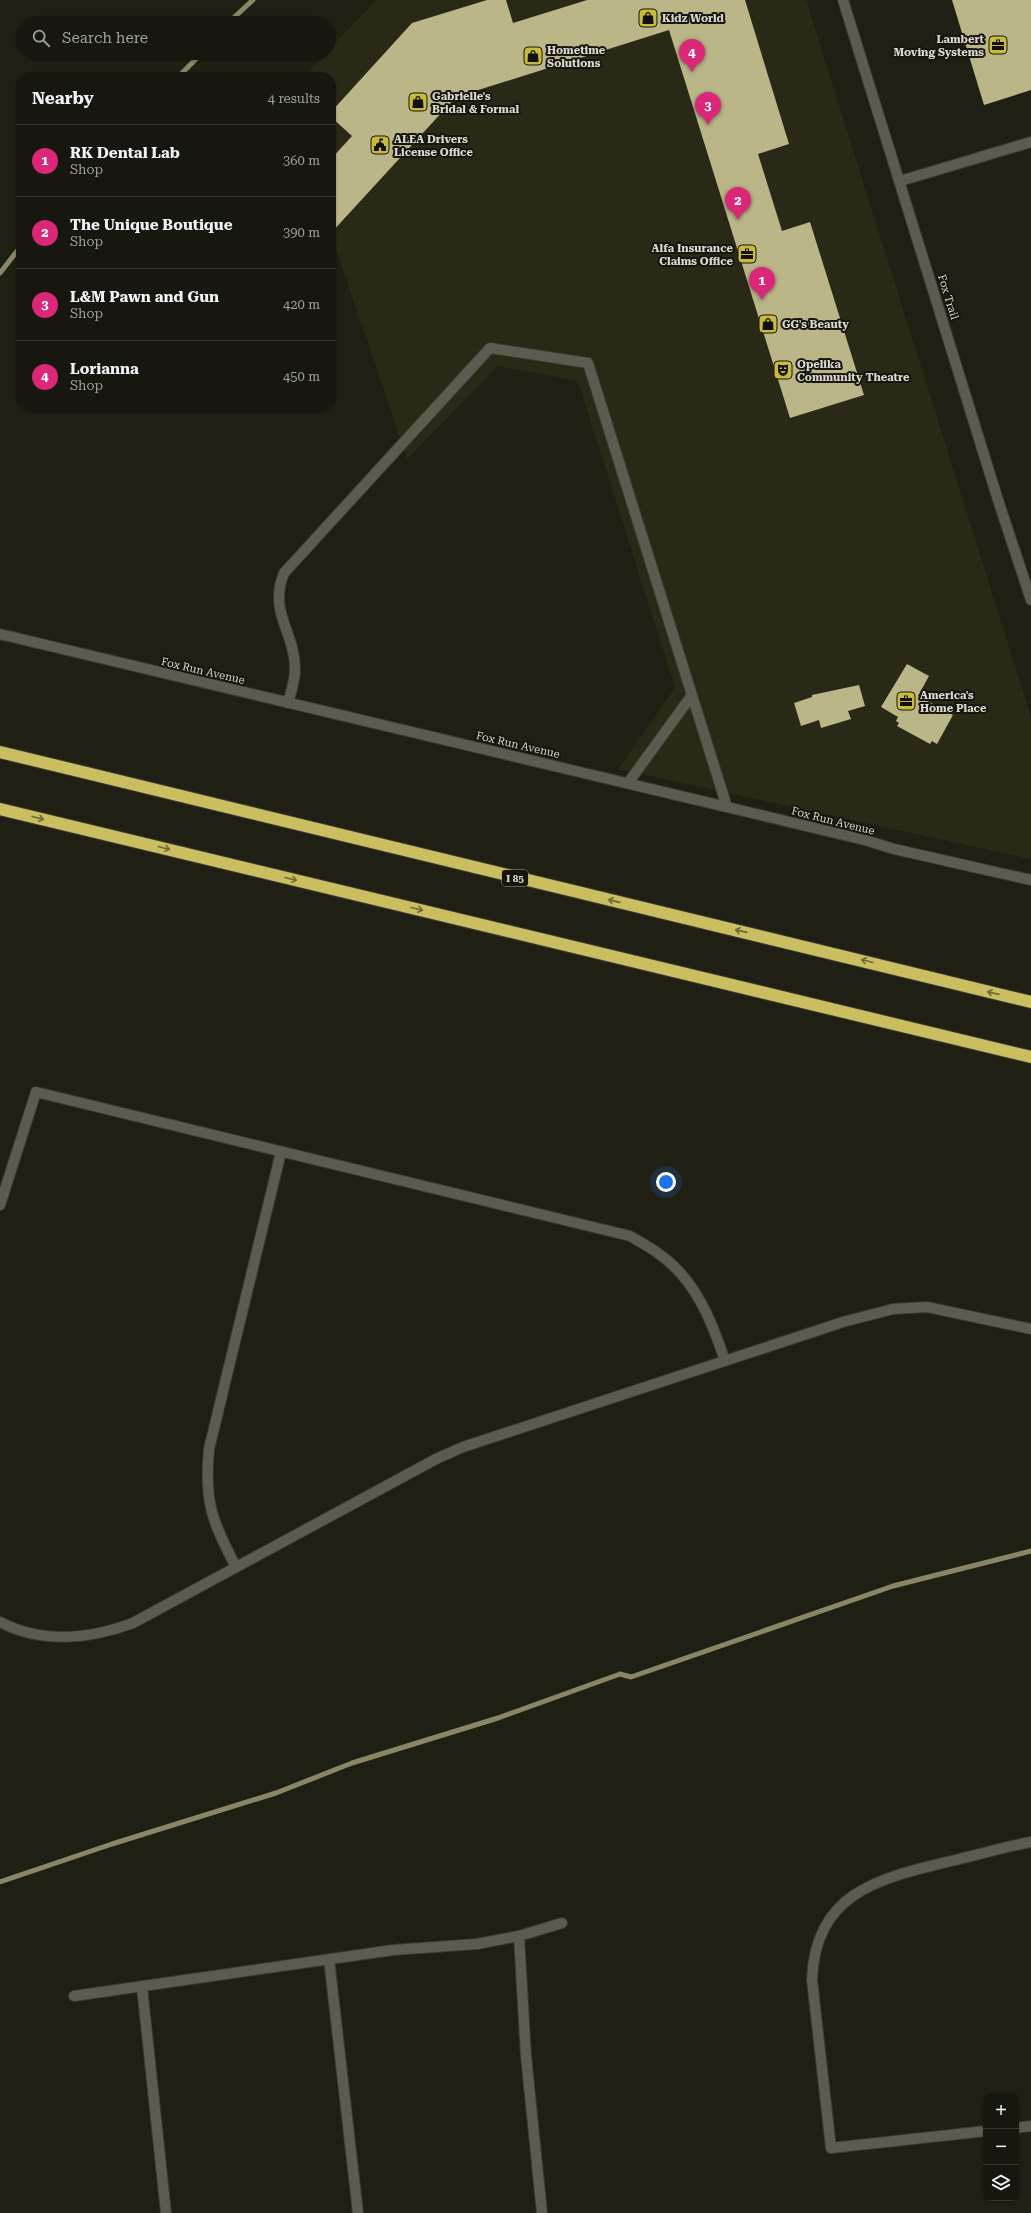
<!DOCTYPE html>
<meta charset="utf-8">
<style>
body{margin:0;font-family:"Roboto Serif",serif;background:#25241d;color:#f1f3f6}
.controls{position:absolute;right:12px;bottom:12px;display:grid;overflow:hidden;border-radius:8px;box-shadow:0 1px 3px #0004}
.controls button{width:36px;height:36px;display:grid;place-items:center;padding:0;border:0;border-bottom:1px solid #36362f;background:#18170f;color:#f1f3f6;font:20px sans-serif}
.you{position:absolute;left:666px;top:1182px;width:14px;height:14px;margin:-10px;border:3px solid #fff;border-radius:50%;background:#1a73e8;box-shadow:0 0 0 6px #1a73e833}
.badge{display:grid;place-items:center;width:26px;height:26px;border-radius:50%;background:#db2777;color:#fff;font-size:13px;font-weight:700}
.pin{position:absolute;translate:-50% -33px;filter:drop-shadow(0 1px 2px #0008)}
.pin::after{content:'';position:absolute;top:21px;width:14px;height:12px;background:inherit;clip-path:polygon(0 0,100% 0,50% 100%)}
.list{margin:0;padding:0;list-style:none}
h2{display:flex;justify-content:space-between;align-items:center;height:52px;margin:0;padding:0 16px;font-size:17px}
h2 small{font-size:13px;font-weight:400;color:#9f9f9e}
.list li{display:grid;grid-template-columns:26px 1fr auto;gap:12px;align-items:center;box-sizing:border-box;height:72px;padding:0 16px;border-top:1px solid #36362f}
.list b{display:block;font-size:15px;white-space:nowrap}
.list p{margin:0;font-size:13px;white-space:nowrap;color:#9f9f9e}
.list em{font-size:13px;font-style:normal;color:#9f9f9e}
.icon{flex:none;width:22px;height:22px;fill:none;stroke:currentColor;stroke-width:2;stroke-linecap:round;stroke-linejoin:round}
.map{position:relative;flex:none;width:1031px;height:2213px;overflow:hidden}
.search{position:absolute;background:#18170f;box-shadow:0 1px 3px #0004;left:16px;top:16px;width:320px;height:44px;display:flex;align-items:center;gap:10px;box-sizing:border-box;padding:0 14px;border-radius:22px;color:#9f9f9e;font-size:15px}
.panel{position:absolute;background:#18170f;box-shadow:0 1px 3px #0004;left:16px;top:72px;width:320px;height:340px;border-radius:16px}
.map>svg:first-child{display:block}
</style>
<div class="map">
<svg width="1031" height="2213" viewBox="0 0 1031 2213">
<rect width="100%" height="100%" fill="#201f14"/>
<!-- built -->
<path fill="#2a2817" d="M376,0h430l225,717v142l-413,-90 57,-81 -97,-307 -80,-15 -91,93 -76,-225v-157h-27l23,-24h2v-3z"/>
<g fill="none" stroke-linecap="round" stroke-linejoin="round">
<!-- stream -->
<path stroke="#898565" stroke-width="5" d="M228,23l25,-23
M178,77l24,-24
M0,273l21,-27
M0,1882l112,-38 164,-51 76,-30 146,-45 122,-44 11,3 262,-91 138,-35"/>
</g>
<!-- building -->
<path fill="#bbb688" d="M487,0h19l7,23 74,-23h158l44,144 -31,10 24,77 28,-9 54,173 -74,23 -121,-388 -213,67 -125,136v-74l21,-23 -21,-19v-5l81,-89z
M952,0h79v90l-47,15z
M907,664l22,12 -11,20 35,19 -16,29 -5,-3 -2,3 -33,-18 2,-3 -3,-2 2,-4 -17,-10z
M859,685l6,21 -17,5 3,8 -30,9 -2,-8 -18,6 -7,-23 18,-6v-2z"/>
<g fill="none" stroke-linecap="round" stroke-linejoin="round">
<!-- lane casing -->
<g stroke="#3b3a33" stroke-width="12">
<path id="lane" d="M900,181l131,-39
M288,703c3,-11 7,-22 7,-34 0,-37 -27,-57 -11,-96l206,-225 98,15 139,444
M628,783l64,-88"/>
</g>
<!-- street casing -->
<g stroke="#3b3a33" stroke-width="12">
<path id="street" d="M843,0l155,500 33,100
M0,634l865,206 29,9 137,31
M0,1205l36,-113 594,144c10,6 20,11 29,18 36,25 53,67 66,107
M236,1567c-24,-46 -32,-65 -27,-118l72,-297
M0,1622c42,22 90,17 133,1l303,-164 27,-12 380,-125 50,-13 34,-2 104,22
M519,1936l7,120 16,157
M329,1959l29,254
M142,1987l24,226
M74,1996l319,-46 84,-6 42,-8 43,-13
M1016,2128l15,-2
M986,2131l-155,17 -19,-168c3,-88 68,-102 139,-119 26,-6 53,-14 80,-19"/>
</g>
<!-- highway casing -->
<g stroke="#3b3a33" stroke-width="14">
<path id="highway" d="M0,752l1031,250
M0,809l1031,248"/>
</g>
<!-- lane -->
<use href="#lane" stroke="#5c5b4f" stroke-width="10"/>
<!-- street -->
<use href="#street" stroke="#5c5b4f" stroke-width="10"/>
<!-- highway -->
<use href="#highway" stroke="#cabe60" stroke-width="12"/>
</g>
<!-- one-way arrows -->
<defs><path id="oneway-shaft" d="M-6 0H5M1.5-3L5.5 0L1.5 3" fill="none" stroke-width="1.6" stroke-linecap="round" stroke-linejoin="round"/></defs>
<g stroke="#706a36">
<use href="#oneway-shaft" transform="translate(38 818) rotate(14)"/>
<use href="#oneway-shaft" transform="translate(164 848) rotate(14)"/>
<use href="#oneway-shaft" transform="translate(291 879) rotate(14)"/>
<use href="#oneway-shaft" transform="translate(614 901) rotate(-167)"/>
<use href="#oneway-shaft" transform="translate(417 909) rotate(14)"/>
<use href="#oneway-shaft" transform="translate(741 931) rotate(-167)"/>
<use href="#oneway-shaft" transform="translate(867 961) rotate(-166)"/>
<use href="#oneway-shaft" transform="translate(993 993) rotate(-167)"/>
</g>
<!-- icons -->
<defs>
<g id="shop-square" transform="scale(1)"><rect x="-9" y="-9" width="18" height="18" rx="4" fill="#caba3a" stroke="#17150c"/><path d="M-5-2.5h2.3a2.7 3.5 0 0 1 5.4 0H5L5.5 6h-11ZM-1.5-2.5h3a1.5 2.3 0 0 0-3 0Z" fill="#111"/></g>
<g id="office-square" transform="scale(1)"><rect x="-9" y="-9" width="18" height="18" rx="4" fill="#caba3a" stroke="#17150c"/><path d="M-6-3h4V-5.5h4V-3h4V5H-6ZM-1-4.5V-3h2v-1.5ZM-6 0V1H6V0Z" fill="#111"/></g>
<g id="civic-square" transform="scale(1)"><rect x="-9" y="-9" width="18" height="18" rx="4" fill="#caba3a" stroke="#17150c"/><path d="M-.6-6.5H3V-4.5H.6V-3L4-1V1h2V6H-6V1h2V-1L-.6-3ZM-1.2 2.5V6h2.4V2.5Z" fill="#111"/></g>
<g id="theatre-square" transform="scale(1)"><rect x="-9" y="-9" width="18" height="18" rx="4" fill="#caba3a" stroke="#17150c"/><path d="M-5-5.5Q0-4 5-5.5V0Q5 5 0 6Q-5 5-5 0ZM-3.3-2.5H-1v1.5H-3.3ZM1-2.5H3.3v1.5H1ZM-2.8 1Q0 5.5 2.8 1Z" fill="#111"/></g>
</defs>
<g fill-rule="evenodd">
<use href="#shop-square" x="648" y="18"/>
<use href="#office-square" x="998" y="45"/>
<use href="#shop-square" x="533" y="56"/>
<use href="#shop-square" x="418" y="102"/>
<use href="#civic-square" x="380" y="145"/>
<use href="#office-square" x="747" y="254"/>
<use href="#shop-square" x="768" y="324"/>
<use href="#theatre-square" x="783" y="370"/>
<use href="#office-square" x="906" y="701"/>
</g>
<g text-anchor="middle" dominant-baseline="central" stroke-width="4" stroke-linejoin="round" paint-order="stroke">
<!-- shield labels -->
<rect fill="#17150c" stroke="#9e9d95" stroke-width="1" x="502" y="870" width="26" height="16" rx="3"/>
<g font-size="10" font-weight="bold" fill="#d8d7d0">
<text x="515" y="878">I 85</text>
</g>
<!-- poi labels -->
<g font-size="11" font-weight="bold" fill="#d8d7d0" stroke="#17150c" text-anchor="start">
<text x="662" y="18">Kidz World</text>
<text x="984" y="39" text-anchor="end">Lambert<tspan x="984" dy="13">Moving Systems</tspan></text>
<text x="547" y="50">Hometime<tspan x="547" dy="13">Solutions</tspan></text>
<text x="432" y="96">Gabrielle's<tspan x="432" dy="13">Bridal &amp; Formal</tspan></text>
<text x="394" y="139">ALEA Drivers<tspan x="394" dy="13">License Office</tspan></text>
<text x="733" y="248" text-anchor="end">Alfa Insurance<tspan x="733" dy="13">Claims Office</tspan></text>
<text x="782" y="324">GG's Beauty</text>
<text x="797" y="364">Opelika<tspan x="797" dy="13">Community Theatre</tspan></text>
<text x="920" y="695">America's<tspan x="920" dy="13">Home Place</tspan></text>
</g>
<!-- street labels -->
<g font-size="11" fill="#d8d7d0" stroke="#17150c">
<text transform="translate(948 297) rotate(73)">Fox Trail</text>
<text transform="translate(203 671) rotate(13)">Fox Run Avenue</text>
<text transform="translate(518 745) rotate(13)">Fox Run Avenue</text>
<text transform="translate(833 821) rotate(14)">Fox Run Avenue</text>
</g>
</g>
</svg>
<div class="controls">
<button>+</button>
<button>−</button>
<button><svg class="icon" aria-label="layers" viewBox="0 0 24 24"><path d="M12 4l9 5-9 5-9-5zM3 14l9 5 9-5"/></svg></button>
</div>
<div class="you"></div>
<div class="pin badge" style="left:762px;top:300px">1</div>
<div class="pin badge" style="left:738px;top:220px">2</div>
<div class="pin badge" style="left:708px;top:125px">3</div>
<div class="pin badge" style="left:692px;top:72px">4</div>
<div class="search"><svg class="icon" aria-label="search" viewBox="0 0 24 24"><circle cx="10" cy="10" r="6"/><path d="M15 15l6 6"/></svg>Search here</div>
<section class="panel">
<h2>Nearby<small>4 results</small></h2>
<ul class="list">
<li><span class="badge">1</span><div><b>RK Dental Lab</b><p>Shop</p></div><em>360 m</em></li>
<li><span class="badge">2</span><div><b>The Unique Boutique</b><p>Shop</p></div><em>390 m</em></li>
<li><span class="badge">3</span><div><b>L&amp;M Pawn and Gun</b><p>Shop</p></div><em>420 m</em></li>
<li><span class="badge">4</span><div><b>Lorianna</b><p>Shop</p></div><em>450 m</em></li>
</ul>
</section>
</div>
